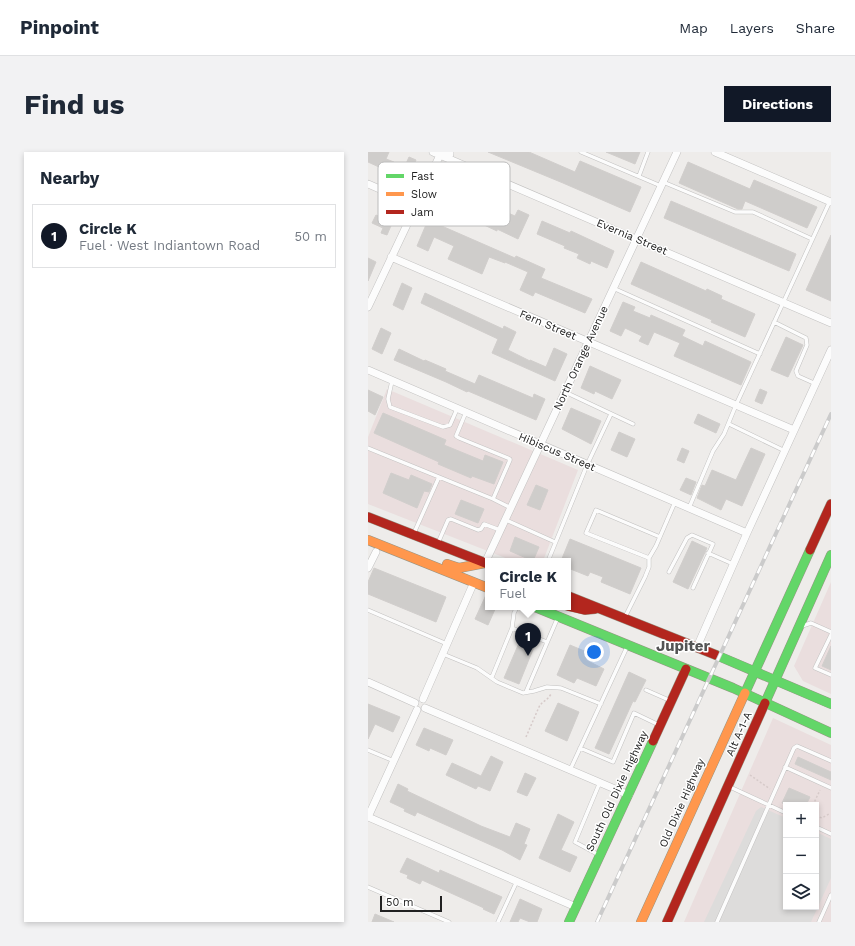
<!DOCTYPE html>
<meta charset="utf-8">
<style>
body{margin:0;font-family:"Work Sans",sans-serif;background:#f2f2f3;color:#1f2937}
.controls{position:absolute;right:12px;bottom:12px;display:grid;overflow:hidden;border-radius:0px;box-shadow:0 2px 6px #0003}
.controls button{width:36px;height:36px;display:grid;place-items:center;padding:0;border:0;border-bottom:1px solid #e0e1e3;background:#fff;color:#1f2937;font:20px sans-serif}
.scale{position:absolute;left:12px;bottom:10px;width:62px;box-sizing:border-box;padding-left:4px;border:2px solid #212121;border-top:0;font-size:11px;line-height:14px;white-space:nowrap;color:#212121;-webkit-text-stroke:3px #fff;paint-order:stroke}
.you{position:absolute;left:226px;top:500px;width:14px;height:14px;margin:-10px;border:3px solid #fff;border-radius:50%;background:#1a73e8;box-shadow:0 0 0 6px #1a73e833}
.badge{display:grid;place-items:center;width:26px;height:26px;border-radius:50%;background:#111827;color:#fff;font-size:13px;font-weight:700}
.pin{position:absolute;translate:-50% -33px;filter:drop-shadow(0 1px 2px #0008)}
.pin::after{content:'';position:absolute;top:21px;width:14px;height:12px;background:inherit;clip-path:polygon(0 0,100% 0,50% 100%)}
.popup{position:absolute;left:117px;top:406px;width:86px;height:52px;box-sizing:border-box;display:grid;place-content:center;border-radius:0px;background:#fff;filter:drop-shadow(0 1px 3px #0005);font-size:13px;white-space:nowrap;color:#747a83}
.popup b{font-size:15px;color:#1f2937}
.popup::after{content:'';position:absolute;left:50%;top:100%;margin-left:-8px;border:8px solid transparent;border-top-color:#fff}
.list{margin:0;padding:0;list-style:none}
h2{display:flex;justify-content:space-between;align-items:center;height:52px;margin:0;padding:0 16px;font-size:17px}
h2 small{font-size:13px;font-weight:400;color:#747a83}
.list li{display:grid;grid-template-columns:26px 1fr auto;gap:12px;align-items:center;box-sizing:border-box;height:64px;margin:0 8px 8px;padding:0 8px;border:1px solid #e0e1e3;border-radius:0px}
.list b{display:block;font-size:15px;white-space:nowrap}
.list p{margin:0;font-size:13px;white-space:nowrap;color:#747a83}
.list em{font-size:13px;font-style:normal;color:#747a83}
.icon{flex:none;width:22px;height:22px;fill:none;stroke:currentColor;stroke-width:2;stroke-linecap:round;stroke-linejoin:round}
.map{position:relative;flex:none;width:463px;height:770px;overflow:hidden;border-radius:0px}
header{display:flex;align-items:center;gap:24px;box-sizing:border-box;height:56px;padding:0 20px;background:#fff;border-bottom:1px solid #e0e1e3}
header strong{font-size:19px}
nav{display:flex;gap:22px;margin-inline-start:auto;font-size:14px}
.intro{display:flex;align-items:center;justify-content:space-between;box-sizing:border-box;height:96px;padding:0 24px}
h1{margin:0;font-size:28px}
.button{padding:10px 18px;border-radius:0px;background:#111827;color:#fff;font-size:14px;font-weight:700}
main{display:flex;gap:24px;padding:0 24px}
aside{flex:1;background:#fff;border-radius:0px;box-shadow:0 2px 6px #0003}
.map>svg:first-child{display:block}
</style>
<header>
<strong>Pinpoint</strong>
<nav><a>Map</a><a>Layers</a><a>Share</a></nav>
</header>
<div class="intro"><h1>Find us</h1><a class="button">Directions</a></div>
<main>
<aside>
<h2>Nearby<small></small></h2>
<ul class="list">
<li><span class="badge">1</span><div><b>Circle K</b><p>Fuel · West Indiantown Road</p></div><em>50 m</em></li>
</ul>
</aside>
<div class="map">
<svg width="463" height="770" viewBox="0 0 463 770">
<rect width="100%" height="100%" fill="#eeecea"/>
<!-- commercial -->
<path fill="#eadede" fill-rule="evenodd" d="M19,237l191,81 -35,91h-30l-145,-57v-67z
M463,430v112l-28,-13 -9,-15z
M405,566l58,27v177h-147zM418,653h30v102h-30z"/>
<!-- religious -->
<path fill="#dddcdb" d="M393,655l25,11v89h30v-75l15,7v39l-20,44h-107l52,-111z"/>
<!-- building -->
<path fill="#cfcdcb" stroke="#d1cecc" d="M0,0h21l-3,7 8,3 -4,10 -22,-10z
M120,0h41l46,20 5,-11 61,26 -11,25 -67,-29z
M238,0h34l-5,12z
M41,5l7,3 -4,10 6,3 -5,10 -13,-6z
M320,10l62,27 4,-9 63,27 -10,21 -62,-27 -3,8h-4l-59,-26z
M76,30l12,5 -1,3 60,26 3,-6 11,5 -11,24 -21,-10v2l-15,-7 -1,1 -47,-22z
M303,49l125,53 -7,17 -125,-53z
M18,57l10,5 -9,21 -6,-2 2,-5 -11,-5 4,-8 7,3z
M60,68l87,38 1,-2 29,13 -4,9 51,21 -7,14 -50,-21 -2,4 -13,-6 8,-18 -23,-10v1l-16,-6 -7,17 -34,-15 6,-13 -20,-9 -6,14 -11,-5z
M174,69l28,12 1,-2 43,20 -7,17 -16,-7 -1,3 -13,-6 2,-4 -15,-6 1,-2 -28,-12z
M463,83v66l-25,-11z
M0,106l8,4 -8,19z
M273,110l65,29 1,-2 15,7 -1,3 34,15 -10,23 -34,-15 1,-2 -81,-36z
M34,131l10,5 -9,22 -10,-5z
M57,141l78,36 1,-3 12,6 -8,18 22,11v-1l16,7 8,-19 13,6 -12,27 -63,-28 6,-14 -77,-36z
M255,150l12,5 -2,4 17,7 1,-3 34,15 -3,6 21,10 2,-5 46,21 -10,23 -67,-29 6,-13 -26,-11 -6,13 -9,-4 3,-5 -17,-8 -4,8 -11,-5z
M13,176l10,5 -9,21 -10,-5z
M418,185l17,8 -15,32 -17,-7z
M31,197l25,12 1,-1 21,9 -1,2 30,13 4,-9 54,23 1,-4 11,5 -9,21 -68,-29 -1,1 -21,-10 -52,-22z
M222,214l31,14 -9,19 -17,-8 -1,3 -13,-6z
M392,237l7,3 -5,12 -7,-3z
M0,238l15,7 -8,18 -7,-4z
M203,256l30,13 -10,23 -29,-15z
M15,261l63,27 -2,5 39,16 2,-6 18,7 -9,22 -22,-8 -1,2 -33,-14 1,-2 -65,-29z
M330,262l22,10 -4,9 -22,-10z
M251,280l16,7 -8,18 -16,-7z
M314,296l7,3 -5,12 -7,-3z
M383,296l14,6 -23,52 -16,-7 -5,11 -24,-12 5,-13 3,1 7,-16 24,10z
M23,321l18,7 2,-5 21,9 -3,8 -5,-1 -7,17 -34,-15z
M318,326l10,4 -5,13 -11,-5z
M168,333l12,5 -8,20 -13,-5z
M93,348l23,9 -6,14 -23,-9z
M147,385l24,10 -6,14 -23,-10z
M202,387l71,29 -11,26 -29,-12 2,-5 -13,-5 -2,4 -20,-8v-7h-7z
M324,389l15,7 -19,41 -15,-7z
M6,416l72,29 -10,25 -68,-28v-12z
M118,443h2v12h8l-8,18 -13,-6z
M154,484l14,6 -17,42 -15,-6z
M202,493l19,8 -3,7 18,9 -8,17 -19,-8 -3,5 -17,-8z
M463,494v24l-9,-4z
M261,520l17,8 -11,22 -2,-1 -24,53 -14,-6z
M190,551l21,9 -12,29 -22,-10z
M0,552l32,13 -7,15 -18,-8 -7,15z
M56,576l29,12 -7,15 -16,-7 -1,3 -13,-6z
M123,604l12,6 -13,29 -12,-5 -2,3 -30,-14 6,-12 29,13z
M430,605l33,15v8l-36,-16z
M157,621l11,5 -9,18 -10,-4z
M30,632l10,5 -1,2 74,35 29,11 6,-14 14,6 -6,15 3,1 -7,15 -18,-10 -85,-38 -2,4 -11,-5 1,-2 -15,-7z
M421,636l21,9 -4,8h-19l-5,-2z
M190,662l16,8 -13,28 16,7 -7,15 -31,-14z
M39,706l32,15 1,-3 62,27 -8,17 -11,-5 1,-1 -62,-28 -2,4 -13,-6 1,-3 -8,-3z
M152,747l22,10 -5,13h-7l-10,-4 -2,4h-8z
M7,762l19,8h-22z"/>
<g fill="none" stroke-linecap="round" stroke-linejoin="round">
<!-- lane casing -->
<g stroke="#c2c1c0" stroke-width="4.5">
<path id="lane" d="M213,0l80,34
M271,24l9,-24
M295,30l72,30h18l59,27
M245,136l147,66
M406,170l32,16 1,7 -11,26 2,5 18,8
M24,229l-4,18 2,8 53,20 7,-2 7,-16
M197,240l68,32
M98,260l-10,24 3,2 51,21v1l-17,39
M361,272l56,27
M0,296l125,51 18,9
M321,356l24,-57 11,-17 12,-29 94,-204
M138,368l49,22
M46,381l25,-56
M70,391l10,-23 3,-1 27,11 3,-1 3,-5 16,6
M340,401l25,11
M281,406l-63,-25 10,-23 64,27
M180,409l39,-96 24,-51
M301,420l18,-34 5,-3 21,9 -20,44
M0,458l79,34
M257,465l20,-40 4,-10v-9l7,-12 19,-44
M434,474l9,-3 20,9
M144,476l2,-15 3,-6
M463,483l-16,33 16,7
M75,502l34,14 20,14 26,11 11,-2 13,-4 14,1 40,16
M124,525l20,-49 35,14
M278,538l25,11
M158,540l32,-75
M212,596l33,14 21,-49 25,12
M0,598l26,11
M417,615l46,21
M202,618l57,-123
M362,635l56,26
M448,675l15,7
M231,703l-24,-13 25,-60
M0,735l81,35
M130,770l19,-41
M349,770l77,-174 3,-2 34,15
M451,770l12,-27"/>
</g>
<!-- street casing -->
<g stroke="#c2c1c0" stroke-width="8">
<path id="street" d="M65,0l398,171
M347,0l116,50
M0,32l48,21
M23,105l403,173
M0,155l72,-152 10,-1v-2
M0,218l379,163
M117,411l192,-411
M0,416l8,-16
M329,495l50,-114 84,-183
M0,530l47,21
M55,547l51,-117
M57,556l204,87
M49,558l-49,107 208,90"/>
</g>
<!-- fast casing -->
<g stroke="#979584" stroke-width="10">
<path id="fast" d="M167,455l198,81 98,45
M348,503l115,49
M377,541l65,-143
M397,551l66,-148
M201,770l84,-181"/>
</g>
<!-- slow casing -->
<g stroke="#979584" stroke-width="10">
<path id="slow" d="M0,388l120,48
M79,412l12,4 26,-5
M273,770l104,-229"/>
</g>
<!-- jam casing -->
<g stroke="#979584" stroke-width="10">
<path id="jam" d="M0,365l120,47
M442,398l21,-46
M200,444l148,59
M200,454l17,4 10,-1
M285,589l33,-72
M299,770l98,-219"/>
</g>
<!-- path -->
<path stroke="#d6cac9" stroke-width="1.5" stroke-dasharray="2 2" stroke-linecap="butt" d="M158,585l13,-30c3,-6 8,-6 12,-13
M382,623l20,14
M445,653l7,-15
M448,664l6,2 7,-4"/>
<!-- lane -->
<use href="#lane" stroke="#fcfcfc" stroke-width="3.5"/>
<!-- street -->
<use href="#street" stroke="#fcfcfc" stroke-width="7"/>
<!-- fast -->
<use href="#fast" stroke="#63d668" stroke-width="9"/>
<!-- slow -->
<use href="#slow" stroke="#ff974d" stroke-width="9"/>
<!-- jam -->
<use href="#jam" stroke="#b3261e" stroke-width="9"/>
<!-- rail casing -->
<g stroke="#cbcbcb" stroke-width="4">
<path id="rail" d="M229,770l234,-508"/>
</g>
<!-- rail -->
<use href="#rail" stroke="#fff" stroke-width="2.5" stroke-dasharray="8" stroke-linecap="butt"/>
</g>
<g text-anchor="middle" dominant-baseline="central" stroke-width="3" stroke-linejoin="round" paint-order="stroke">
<!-- street labels -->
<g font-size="11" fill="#212121" stroke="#fff">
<text transform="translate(264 85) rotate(23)">Evernia Street</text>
<text transform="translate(180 173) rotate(23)">Fern Street</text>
<text transform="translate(213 206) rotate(-65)">North Orange Avenue</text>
<text transform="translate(189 300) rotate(23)">Hibiscus Street</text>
<text transform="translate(371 582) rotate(-66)">Alt A-1-A</text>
<text transform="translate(249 639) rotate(-65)">South Old Dixie Highway</text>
<text transform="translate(314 651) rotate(-66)">Old Dixie Highway</text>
</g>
<!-- district labels -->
<g font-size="15" font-weight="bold" fill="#545454" stroke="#fff">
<text x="315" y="494">Jupiter</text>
</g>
</g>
<!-- legend -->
<rect x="10" y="10" width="132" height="64" rx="6" fill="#fff" stroke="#bcbcbc" stroke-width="1"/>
<rect x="18" y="22" width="18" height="4" fill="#63d668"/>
<rect x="18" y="40" width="18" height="4" fill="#ff974d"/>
<rect x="18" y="58" width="18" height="4" fill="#b3261e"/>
<g font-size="11" fill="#212121">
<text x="43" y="28">Fast</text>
<text x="43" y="46">Slow</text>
<text x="43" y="64">Jam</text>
</g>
</svg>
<div class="controls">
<button>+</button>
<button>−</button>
<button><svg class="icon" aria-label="layers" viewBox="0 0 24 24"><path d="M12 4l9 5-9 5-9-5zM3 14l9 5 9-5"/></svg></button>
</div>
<div class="scale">50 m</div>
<div class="you"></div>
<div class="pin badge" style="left:160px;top:504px">1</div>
<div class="popup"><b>Circle K</b>Fuel</div>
</div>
</main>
